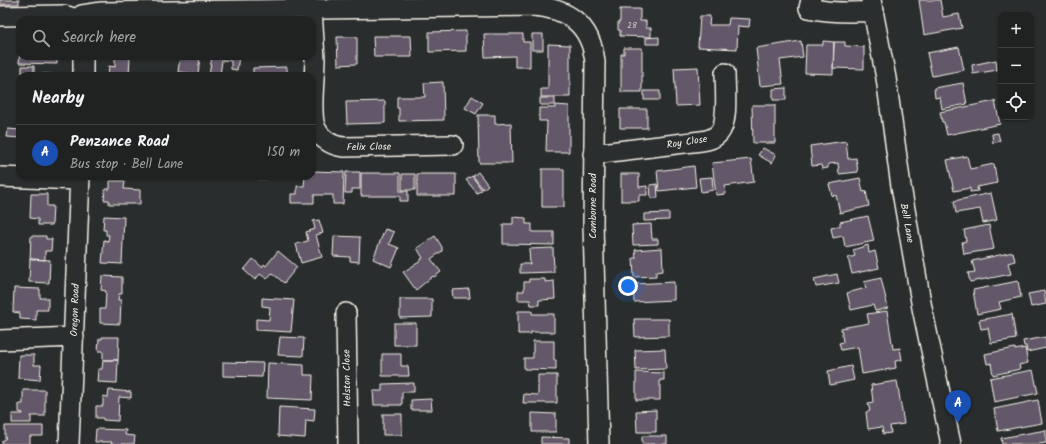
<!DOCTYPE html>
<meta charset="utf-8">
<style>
body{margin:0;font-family:Kalam,sans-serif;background:#2d2f2f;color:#f1f3f6}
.controls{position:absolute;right:12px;top:12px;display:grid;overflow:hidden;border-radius:8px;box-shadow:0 1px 3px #0004}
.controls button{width:36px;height:36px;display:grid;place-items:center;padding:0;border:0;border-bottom:1px solid #3d3f40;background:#202222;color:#f1f3f6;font:20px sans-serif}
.you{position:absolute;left:628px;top:286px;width:14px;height:14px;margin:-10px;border:3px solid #fff;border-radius:50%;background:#1a73e8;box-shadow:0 0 0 6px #1a73e833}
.badge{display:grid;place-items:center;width:26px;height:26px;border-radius:50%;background:#2563eb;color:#fff;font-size:13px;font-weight:700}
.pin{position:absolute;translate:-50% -33px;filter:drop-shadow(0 1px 2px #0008)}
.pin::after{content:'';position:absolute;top:21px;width:14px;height:12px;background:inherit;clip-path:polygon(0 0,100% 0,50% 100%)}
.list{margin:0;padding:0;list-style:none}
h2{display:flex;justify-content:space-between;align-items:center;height:52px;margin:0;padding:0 16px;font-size:17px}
h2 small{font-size:13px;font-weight:400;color:#a2a4a5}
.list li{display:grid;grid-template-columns:26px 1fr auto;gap:12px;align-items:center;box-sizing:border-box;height:56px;padding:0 16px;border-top:1px solid #3d3f40}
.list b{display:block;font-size:15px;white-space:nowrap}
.list p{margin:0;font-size:13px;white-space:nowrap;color:#a2a4a5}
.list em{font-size:13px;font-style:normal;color:#a2a4a5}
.icon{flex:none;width:22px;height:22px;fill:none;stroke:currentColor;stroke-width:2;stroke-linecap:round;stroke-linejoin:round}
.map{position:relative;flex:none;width:1046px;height:444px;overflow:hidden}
.search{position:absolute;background:#202222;box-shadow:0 1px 3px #0004;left:16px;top:16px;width:300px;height:44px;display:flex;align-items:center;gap:10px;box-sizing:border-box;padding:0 14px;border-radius:12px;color:#a2a4a5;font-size:15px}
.panel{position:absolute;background:#202222;box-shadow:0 1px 3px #0004;left:16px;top:72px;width:300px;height:108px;border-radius:12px}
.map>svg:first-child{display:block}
</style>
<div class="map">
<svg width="1046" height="444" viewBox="0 0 1046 444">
<rect width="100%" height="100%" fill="#2a2d2e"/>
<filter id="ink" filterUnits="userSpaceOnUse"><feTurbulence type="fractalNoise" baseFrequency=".025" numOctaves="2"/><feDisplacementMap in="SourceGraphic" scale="8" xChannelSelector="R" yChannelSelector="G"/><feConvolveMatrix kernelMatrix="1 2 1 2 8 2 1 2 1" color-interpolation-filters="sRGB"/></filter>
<g filter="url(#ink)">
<!-- building -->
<path fill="#625969" stroke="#f4f1e8" d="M0,0h19v4h-19z
M919,0h21l3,17 16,-3 3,14 -38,7z
M620,9h20v12h6v7h5v9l-31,-1v-6h-2v-8h2z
M700,16h10l-1,9h19l1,-7 21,1 -1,8 -11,-1 -1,23 -39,-2z
M466,31v20l-37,1v-20z
M484,34h39v8h7v25h-15v-11l-30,1z
M532,34h11v16h-11z
M373,36h38l1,21h-38z
M337,37h20v27l-19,1z
M659,37v7h-13v-6z
M801,41l2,16 -23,3 3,24 -23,2 -4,-38z
M823,41l11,1 -1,32 -28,-1 1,-28h17z
M834,42h11v4l19,1v22l-31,-1z
M548,44l22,1v52h-29v-8h7z
M959,47l5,23 -32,6 -5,-23z
M624,48h18v44h-21v-38h3z
M20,51v5h37v8l-38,-1z
M115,56l15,1 -1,19h-21l1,-10 6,1z
M180,56h20l-2,18 -20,-2z
M212,56h27l-2,14 -6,-1v-8l-9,-1 -2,16h-11z
M996,60l1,10 -24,4 -1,-9z
M22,66h12v7h-12z
M287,67v9h-34v-8z
M698,67l2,38 -24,1 -2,-38z
M36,74h15v2h-27v-1h12z
M443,82l1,38 -45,1v-13h-2v-11h28l-1,-14z
M963,83l4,21 -25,5 -2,-12 -5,1 -1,-10z
M786,88v12h-13v-11z
M644,91h16v9h-16z
M472,96l11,7 -7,11 -11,-6z
M540,98h15v7h-15z
M385,101v22l-38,1 -1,-22z
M995,101l5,23 -53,11 -3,-13h-2l-2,-10z
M555,105l14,1v46h-23l1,-31h-8v-13h16z
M752,105h23v38h-22z
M620,109h27v19h-27z
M478,115h17v9l16,-1 1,40h-33z
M8,129l12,1v8l-13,-1z
M998,133l2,8 -7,2 -1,-9z
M846,141l2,18 8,-1 2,14 -19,2 -1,-11 -10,1v4l-6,1 -1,-4 -9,1 -2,-20z
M763,148l13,7 -4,8 -14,-8z
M967,156l3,13 24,-5 3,19 -20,4 1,4 -8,1v-4l-16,3 -7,-31z
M751,159l3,23 -29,4 1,8 -10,1 -4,-32z
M694,166l2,21 -37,4 -2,-20z
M542,169h22v38h-22z
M312,171l32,1 -1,32h-10v-9h-19v8h-23v-9h6v-8h7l1,-10h7z
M346,172h14v17h-8v4h-7z
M478,172l10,13 -5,4 -10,-13z
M361,173h39v18h8v10h-8v-5h-39z
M402,174h13v16h-13z
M417,174h39v22h-39z
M621,174h18v13l8,-1v9h-8v6h-18z
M258,176h9v3h-9z
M472,176l10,14 -5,3 -11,-13z
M712,177l1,13 -12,2 -2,-14z
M860,178l3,14 3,-1 3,15 -29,7 -4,-18 -4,1 -3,-12z
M110,181h15l-1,8 16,1v14h-31v-4h-5l1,-11h5z
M657,184l1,14h-7l-1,-13z
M991,193l6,27 -14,3 -3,-14 -24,4 -2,-12z
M31,194h16v12h6l-1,19h-14v-6l-8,-1z
M669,213v7l-25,1v-7z
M104,216l20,1 -2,47 -20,-1 2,-23 4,1 1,-6h-3v-5h-3z
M868,216l6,25 -29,6 -2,-11 -10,2 -2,-10 9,-2v-4z
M513,217l13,1v6h6v8h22v13l-51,-1v-20h10z
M319,220l4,13 -7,2 6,22 -21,6 -5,-19 12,-3 -2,-9 9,-3 -2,-8z
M651,224l1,15h6v5l-25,1 -1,-20z
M989,225l5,24 -30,5 -2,-12 4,-1 -2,-11z
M385,229l9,3 -5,12 10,4 -8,19 -18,-8z
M31,236h15v3h6l-1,12h-6v9l-15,-1z
M334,236l26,1 -1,25 -9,-1v-4l-17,-1z
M435,236l7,11v4l-11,8 10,13 -7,5 -1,-1 -17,14 -13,-18 18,-11v-2l2,-1 -6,-10z
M868,245l1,8 6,-2 4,17 -27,6 -4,-16 7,-2 -2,-6z
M553,248l1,24 -34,1v-9h10l-1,-15z
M662,248l1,23 -7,1v4l-22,1 -1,-19h3l-1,-8z
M278,251l19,16 -13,16 -12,-10 -5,6 -7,-5 -5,6 -11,-10 9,-11 9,8 2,-3 2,2z
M1013,252l2,9 -7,2 3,11 -41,8 -2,-9 7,-1 -3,-11z
M30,259l20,1 -1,23 -20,-1z
M837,274l2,9 -23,4 -2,-8z
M102,276l20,1v17h-3l-1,6h3l-1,24 -20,-1v-14h5l1,-18 -5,-1z
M881,278l7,30 -13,3 -2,-6 -22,5 -4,-17 19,-5 -2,-6z
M529,279h16v3l9,-1 1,18 -16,1v5h-8l-1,-5h-12v-9h6v-9h5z
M1018,281l3,16 -22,5 2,7 -24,5 -4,-24z
M674,282v18l-40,2 -1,-18z
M14,288l26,1v9h8v12h-12v10l-16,-1v-6l-7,-1z
M469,289l1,9h-17l-1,-8z
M1044,291l2,13 -15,3 -3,-13z
M262,298l32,2 -3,32 -35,-2v-11l13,1 1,-13 -8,-1z
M400,299h32v18l-32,1z
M518,311h14v3h22v18h-23v2h-13z
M887,311l6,38 7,-1 2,12 -7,1 1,7 -34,6 -4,-27 -17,3 -2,-7 4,-1 -2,-14 28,-5 -2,-9z
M1012,314l4,25 -25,4 -3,-15 -7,1 -2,-9z
M634,319h35v17l-34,1z
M394,323h22v22h-22z
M102,337h17l-1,23h-15v-9h-5l1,-12h3z
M280,337l24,1 -1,18 -25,-1z
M1046,337v11l-19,4 -1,-6h-2l-1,-5z
M533,341h21v19h2v10l-32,-1v-11h9z
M1015,348v2l10,-2 3,15 -9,2 1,4 -27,6 -2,-12 -4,1 -2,-10z
M665,349l1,20 -30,1 -1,-20z
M382,354h19v12h7l1,10h-27z
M19,355h15v10h7l-1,15 -22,-2z
M103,360h15l-1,23 -20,-1 1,-13h4z
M223,362l40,1 -1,14 -39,-1z
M268,363l36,2v10h9l-1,25 -45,-2z
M851,366l3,14 -24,5 -2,-14z
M1033,370l5,23 -44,9 -4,-24z
M636,372l28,1v7h-4v20h-24z
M538,375h19v28h-34l1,-9 14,1z
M897,381l7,43 -14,2 1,7 -8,1 -1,-7 -14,2 -2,-17 4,-1 -2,-8 5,-1 -2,-17z
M414,383v9h-12v13h-28l-1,-14h9v-7z
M23,390h22v26h-14v7h-19v-9h11v-1l-4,-1v-8h4z
M109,390l22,2v6l-12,-1 -1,24 -15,-1v-2h-7v-12h7v-10l5,1z
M431,399l1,11h-21v-10z
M1038,400l4,23 -44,8 -4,-22z
M279,407l36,2 -1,12 -8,-1 -1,18 -27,-2z
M656,410v22h-19l-1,-21z
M532,413l24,1v18h-24z
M383,414h19v21h-19z
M5,426h38v10h-13v8h-28v-3l4,-3h-1z
M96,429l30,1 -1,5 10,1 -1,8h-23l1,-2h-17z
M1046,430v13l-8,1h-36l-1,-6z
M642,436h25v8h-25z
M541,437l28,1v6h-28z"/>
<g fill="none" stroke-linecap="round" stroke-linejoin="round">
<!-- minor casing -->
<g stroke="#f4f1e8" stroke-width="22">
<path id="minor" d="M811,0l-2,8c22,5 42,5 65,3
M871,0l15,78 15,108 21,122 29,136
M312,9c1,17 2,33 3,50 0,17 -5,52 0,67 5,13 17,20 29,21l109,-2
M0,16l64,-1 13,4 5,-4 20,-3 430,-6c35,2 59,18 63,56l-2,162 6,220
M83,76v-20
M593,154l108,-13c7,-1 13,-2 18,-8 10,-11 6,-45 6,-60
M0,177l79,3
M346,313l2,131
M0,340l74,-3
M69,444l11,-268"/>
</g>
<!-- minor -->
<use href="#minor" stroke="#2a2d2e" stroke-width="19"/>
</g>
</g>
<g text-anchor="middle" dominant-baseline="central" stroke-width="3" stroke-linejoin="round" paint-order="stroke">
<!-- number labels -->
<g font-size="8" fill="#d0cbc8">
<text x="632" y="25">28</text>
</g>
<!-- street labels -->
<g font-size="10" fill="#f4f1e8" stroke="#2a2d2e">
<text transform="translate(687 142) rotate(-9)">Roy Close</text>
<text transform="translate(369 147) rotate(-1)">Felix Close</text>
<text transform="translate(593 206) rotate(-90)">Camborne Road</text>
<text transform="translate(907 223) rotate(80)">Bell Lane</text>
<text transform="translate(75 310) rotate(-88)">Oregon Road</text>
<text transform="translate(347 378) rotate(-91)">Helston Close</text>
</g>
</g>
</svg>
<div class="controls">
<button>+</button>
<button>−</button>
<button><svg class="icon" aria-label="locate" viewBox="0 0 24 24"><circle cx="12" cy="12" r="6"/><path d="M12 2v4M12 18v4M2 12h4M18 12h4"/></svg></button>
</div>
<div class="you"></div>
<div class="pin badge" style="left:958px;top:423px;background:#1a4fb4">A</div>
<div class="search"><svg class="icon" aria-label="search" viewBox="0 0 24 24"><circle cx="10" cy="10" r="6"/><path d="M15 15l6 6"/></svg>Search here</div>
<section class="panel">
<h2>Nearby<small></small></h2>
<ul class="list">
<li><span class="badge" style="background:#1a4fb4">A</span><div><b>Penzance Road</b><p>Bus stop · Bell Lane</p></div><em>150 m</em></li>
</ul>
</section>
</div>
